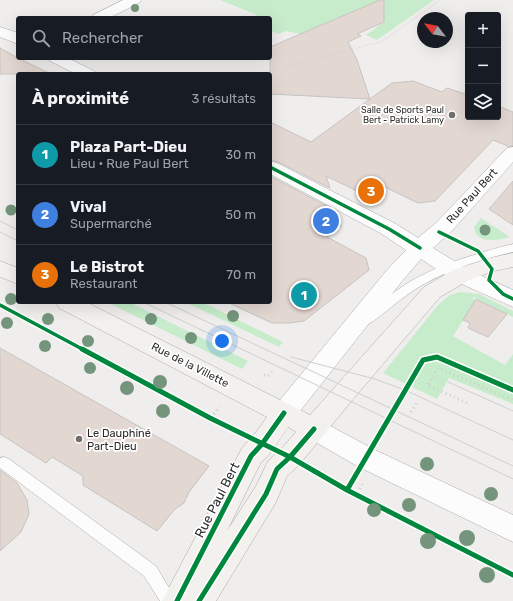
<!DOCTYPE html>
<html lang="fr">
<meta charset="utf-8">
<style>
body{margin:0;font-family:Rubik,sans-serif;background:#242831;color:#f1f3f6}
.controls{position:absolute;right:12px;top:12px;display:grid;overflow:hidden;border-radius:4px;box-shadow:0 4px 16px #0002}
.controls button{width:36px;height:36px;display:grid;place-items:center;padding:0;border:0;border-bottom:1px solid #363941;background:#171b24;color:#f1f3f6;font:20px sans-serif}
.compass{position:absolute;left:417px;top:12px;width:36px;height:36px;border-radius:50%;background:#171b24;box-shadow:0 4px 16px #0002;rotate:301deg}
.you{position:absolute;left:222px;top:341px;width:14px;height:14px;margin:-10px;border:3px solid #fff;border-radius:50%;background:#1a73e8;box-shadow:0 0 0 6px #1a73e833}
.badge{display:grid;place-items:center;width:26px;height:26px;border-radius:50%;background:#b45309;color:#fff;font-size:13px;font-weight:700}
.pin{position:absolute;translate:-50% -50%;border:2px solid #fff;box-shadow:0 1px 4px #0006}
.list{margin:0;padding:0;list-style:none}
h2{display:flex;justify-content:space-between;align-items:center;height:52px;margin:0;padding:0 16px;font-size:17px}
h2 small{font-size:13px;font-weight:400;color:#9ea1a6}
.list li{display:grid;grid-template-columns:26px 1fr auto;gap:12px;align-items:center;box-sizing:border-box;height:60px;padding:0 16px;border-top:1px solid #363941}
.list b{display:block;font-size:15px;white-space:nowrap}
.list p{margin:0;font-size:13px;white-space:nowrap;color:#9ea1a6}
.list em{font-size:13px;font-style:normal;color:#9ea1a6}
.icon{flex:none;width:22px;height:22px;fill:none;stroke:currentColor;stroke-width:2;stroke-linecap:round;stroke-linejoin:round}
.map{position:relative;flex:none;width:513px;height:601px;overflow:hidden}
.search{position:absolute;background:#171b24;box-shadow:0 4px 16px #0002;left:16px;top:16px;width:256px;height:44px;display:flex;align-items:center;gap:10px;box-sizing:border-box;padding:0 14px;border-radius:4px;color:#9ea1a6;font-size:15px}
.panel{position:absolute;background:#171b24;box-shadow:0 4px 16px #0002;left:16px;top:72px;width:256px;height:232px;border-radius:4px}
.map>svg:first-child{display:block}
</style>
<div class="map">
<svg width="513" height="601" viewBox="0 0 513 601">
<rect width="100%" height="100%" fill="#efeeed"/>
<!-- green -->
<path fill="#c7eccb" d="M220,0h214l-57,40 -11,-5 18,-13v-4l-4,-1v-2l-19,-7 -44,19 -13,8 -18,-4 -8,3 -8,-4v-12h-18l5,-3z
M481,218l29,19c-11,3 -35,8 -36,-10z
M460,292l19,2 34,17v6l-39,-20 -1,2 3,1 -23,36 52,29 8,-11v50l-64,-26 -12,21 -54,-26 56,-69 11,-9z
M107,302h22l119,59 -6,8z
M185,302h17l81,40 -4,5z"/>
<!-- building -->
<path fill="#e3d7d1" stroke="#c5c4c3" d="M380,0h4v22l-27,12 4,2 -13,6 9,18 13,39 22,-16 21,-2 29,11 5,-4 21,7v22h30v-11l15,6v34h-5l-15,-6 -58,61 -17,2 -33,-16 -13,11 -46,-22 4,12 -52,-26 -8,-2v-38l41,20 59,-43 -100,-5v-47z
M0,48l18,10 33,16h-51z
M270,176l66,35 5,15 -14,11 39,21 3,12 -65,51 -15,2h-17l-45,-21h43z
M513,181v44l-24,-16z
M476,299l31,15 -19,23 -20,-9 2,-5 -7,-3z
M0,348l209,118 -20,26 -5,11 -9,6 -18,22 -74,-46v-9l-31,-19 -6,6 -46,-29z
M0,470l17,13 10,17 2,14 -8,18 -21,19z"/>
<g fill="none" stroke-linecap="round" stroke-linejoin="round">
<!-- lane casing -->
<g stroke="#abaaa9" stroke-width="1">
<path id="lane" d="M513,244v8c-35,8 -69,19 -99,38 -15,10 -28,22 -42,32l-4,2 -4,-2 -2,-3 2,-3c16,-12 30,-25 47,-35 32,-18 67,-28 102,-37z
M4,457l5,2 147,107 21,35h-17l-16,-25 -144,-108v-10z"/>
</g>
<!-- street casing -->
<g stroke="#abaaa9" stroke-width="1">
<path id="street" d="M123,0h18l-2,3 -30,15h-18l2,-3z
M0,27l18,6v11l-18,-7z
M48,58h20l26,13 2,3h-20l-26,-13z
M513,147v15l-62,70 -18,16 36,22 44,20v17l-60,-27 -32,-21 -18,21 -110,140 -9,3 -9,-3 -3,-7 3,-7 112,-136 19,-20 -24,-16 -112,-60v-13l7,2 119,61 22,14 19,-16 70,-74z
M314,418l9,4 52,28 138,65v27l-156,-76 -52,-30 -4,-7 4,-7z"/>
</g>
<!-- secondary casing -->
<g stroke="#abaaa9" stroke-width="1">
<path id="secondary" d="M513,253v14l-19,4 -25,9 -29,17 -91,107 -50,61 -12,11 -11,26 -60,99h-54l80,-153 11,-12 14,-19 -208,-109 -3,-6h30l224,113 114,-128 29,-17 37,-12zM288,427l8,5 -15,17 -13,12 -12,25 -29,45 33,-67 11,-12z
M0,261l18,7v16l-18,-7z"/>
</g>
<!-- path-far1 -->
<path stroke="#cfcece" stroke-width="2" stroke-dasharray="0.5 2" stroke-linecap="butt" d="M258,74l125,-33 57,-41"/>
<!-- path -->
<path stroke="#cfcece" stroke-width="3" stroke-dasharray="1 3.5" stroke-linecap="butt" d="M264,375l4,1 4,-4
M467,403l-40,-18 11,-17 75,32
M411,412l6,-9
M214,414l6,-7
M360,489l3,-6"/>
<!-- lane -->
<use href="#lane" fill="#fdfcfc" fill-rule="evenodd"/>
<!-- street -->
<use href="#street" fill="#fdfcfc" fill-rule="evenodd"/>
<!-- secondary -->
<use href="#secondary" fill="#f2f1ed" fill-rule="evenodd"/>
<!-- tram -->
<path stroke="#cfcfce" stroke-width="1" d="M0,221l18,9
M0,232l18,9
M143,302l370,177
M165,302l348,164
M291,357l84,22 30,11 108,50
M448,382l65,29"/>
<!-- cycleway-far1 casing -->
<g stroke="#fff" stroke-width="6">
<path id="cycleway-far1" d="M270,167l119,62 31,19
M439,232l39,19 14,18 -3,11 14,14 10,5
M0,305l84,45"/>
</g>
<!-- cycleway casing -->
<g stroke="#fff" stroke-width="8">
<path id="cycleway" d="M82,349l128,69 80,39 57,33 166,85
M347,490l76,-130 14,-3 76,33
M177,601l74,-145 11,-12 22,-31
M199,601l67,-107 11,-25 13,-12 24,-28"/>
</g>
<!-- cycleway-far1 -->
<use href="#cycleway-far1" stroke="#00873e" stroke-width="3.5"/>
<!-- cycleway -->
<use href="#cycleway" stroke="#00873e" stroke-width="5"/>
</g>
<!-- trees -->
<g fill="#74957c">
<circle cx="135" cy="8" r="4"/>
<circle cx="11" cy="210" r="5.5"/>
<circle cx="485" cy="230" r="5.5"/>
<circle cx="11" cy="299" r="6"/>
<circle cx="233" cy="316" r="6"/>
<circle cx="48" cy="319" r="6"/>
<circle cx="151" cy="319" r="6"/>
<circle cx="7" cy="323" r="6"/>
<circle cx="191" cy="338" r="6"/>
<circle cx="88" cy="341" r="6"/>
<circle cx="45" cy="346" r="6"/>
<circle cx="90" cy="368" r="6"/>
<circle cx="160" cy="382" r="7"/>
<circle cx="127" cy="388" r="7"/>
<circle cx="163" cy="411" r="7"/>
<circle cx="427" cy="464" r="7"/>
<circle cx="491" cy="494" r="7"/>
<circle cx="409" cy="505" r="7"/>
<circle cx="374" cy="510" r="7"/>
<circle cx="467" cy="538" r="8"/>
<circle cx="428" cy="541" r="8"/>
<circle cx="487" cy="575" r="8"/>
</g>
<!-- markers -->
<g fill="#71706f" stroke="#fff" stroke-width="1.5">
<circle cx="452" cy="115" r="4"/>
<circle cx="79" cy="439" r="4"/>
</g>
<g text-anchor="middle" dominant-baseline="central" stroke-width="3.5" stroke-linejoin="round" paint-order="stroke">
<!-- far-poi labels -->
<g font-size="9" fill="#2d2c2b" stroke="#fff" text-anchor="end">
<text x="444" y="110">Salle de Sports Paul<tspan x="444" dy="10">Bert - Patrick Lamy</tspan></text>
</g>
<!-- street labels -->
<g font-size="11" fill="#2d2c2b" stroke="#fff">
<text transform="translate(472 196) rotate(-48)">Rue Paul Bert</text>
<text transform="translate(190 365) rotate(27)">Rue de la Villette</text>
</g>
<!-- poi labels -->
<g font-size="11" fill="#2d2c2b" stroke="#fff" text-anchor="start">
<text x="87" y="433">Le Dauphiné<tspan x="87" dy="13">Part-Dieu</tspan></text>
</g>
<!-- near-street labels -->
<g font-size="13" fill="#2d2c2b" stroke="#fff">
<text transform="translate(217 500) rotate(-63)">Rue Paul Bert</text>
</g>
</g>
</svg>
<div class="controls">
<button>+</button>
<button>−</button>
<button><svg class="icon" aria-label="layers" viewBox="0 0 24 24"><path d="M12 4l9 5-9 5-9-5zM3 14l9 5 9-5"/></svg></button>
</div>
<svg class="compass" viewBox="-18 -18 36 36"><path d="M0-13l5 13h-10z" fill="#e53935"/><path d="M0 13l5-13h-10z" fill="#9ea1a6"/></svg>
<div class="you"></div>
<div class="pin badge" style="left:304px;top:295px;background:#0f9aa8">1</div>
<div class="pin badge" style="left:326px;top:221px;background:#3f7fe0">2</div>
<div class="pin badge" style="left:371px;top:191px;background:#e8710a">3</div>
<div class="search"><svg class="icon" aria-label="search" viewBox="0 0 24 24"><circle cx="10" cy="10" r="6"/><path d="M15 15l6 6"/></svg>Rechercher</div>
<section class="panel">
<h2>À proximité<small>3 résultats</small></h2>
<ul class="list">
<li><span class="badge" style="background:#0f9aa8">1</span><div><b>Plaza Part-Dieu</b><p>Lieu · Rue Paul Bert</p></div><em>30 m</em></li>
<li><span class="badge" style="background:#3f7fe0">2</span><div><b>Vival</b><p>Supermarché</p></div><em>50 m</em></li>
<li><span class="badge" style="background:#e8710a">3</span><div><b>Le Bistrot</b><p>Restaurant</p></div><em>70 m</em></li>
</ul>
</section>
</div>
